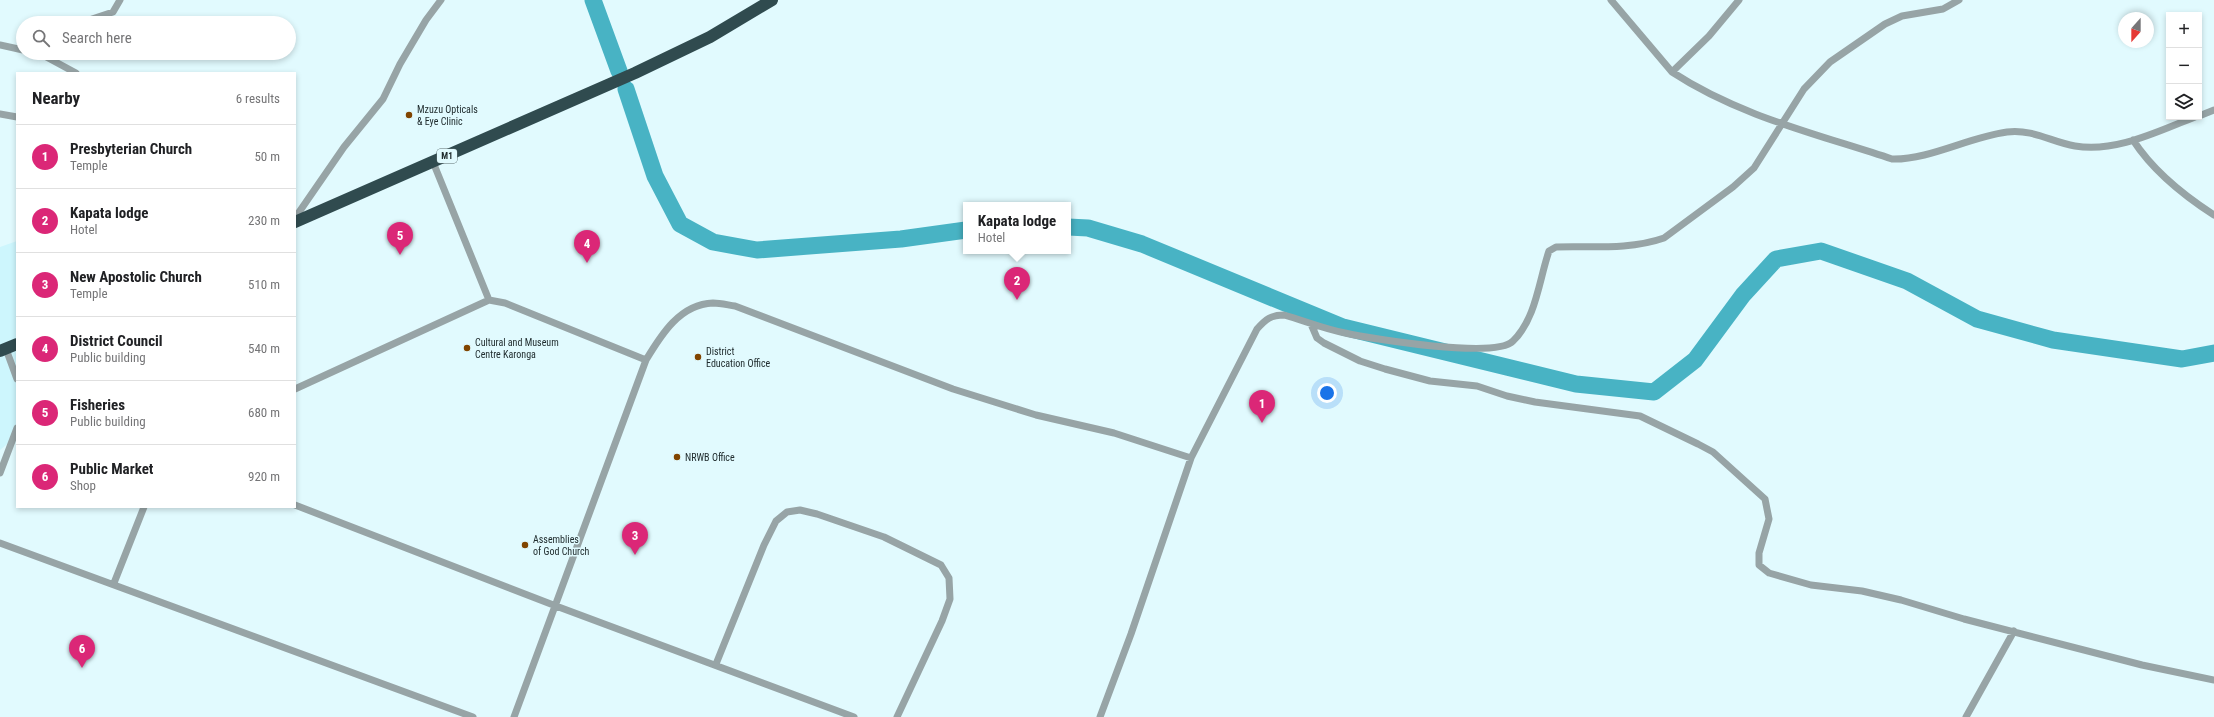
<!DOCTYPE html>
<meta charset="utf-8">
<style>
body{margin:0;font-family:"Roboto Condensed",sans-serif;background:#f2f2f2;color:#202124}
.controls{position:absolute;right:12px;top:12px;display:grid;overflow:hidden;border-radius:0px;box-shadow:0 2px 6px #0003}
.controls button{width:36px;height:36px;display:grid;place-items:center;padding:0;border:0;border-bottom:1px solid #e0e0e0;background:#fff;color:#202124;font:20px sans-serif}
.compass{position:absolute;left:2118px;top:12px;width:36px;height:36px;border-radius:50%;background:#fff;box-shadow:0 2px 6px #0003;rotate:201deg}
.you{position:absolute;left:1327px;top:393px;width:14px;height:14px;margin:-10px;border:3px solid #fff;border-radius:50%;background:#1a73e8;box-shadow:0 0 0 6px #1a73e833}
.badge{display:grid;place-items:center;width:26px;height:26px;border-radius:50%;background:#db2777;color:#fff;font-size:13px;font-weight:700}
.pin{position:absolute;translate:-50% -33px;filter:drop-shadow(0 1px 2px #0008)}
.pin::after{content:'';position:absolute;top:21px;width:14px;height:12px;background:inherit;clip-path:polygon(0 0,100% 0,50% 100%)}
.popup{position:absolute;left:963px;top:202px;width:108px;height:52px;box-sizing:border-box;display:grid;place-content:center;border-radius:0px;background:#fff;filter:drop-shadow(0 1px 3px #0005);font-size:13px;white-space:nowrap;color:#757577}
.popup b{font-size:15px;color:#202124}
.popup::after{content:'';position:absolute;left:50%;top:100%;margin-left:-8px;border:8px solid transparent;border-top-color:#fff}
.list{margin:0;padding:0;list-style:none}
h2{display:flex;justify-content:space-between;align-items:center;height:52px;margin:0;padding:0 16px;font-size:17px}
h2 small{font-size:13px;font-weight:400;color:#757577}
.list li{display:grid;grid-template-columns:26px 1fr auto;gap:12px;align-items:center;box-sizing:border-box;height:64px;padding:0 16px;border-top:1px solid #e0e0e0}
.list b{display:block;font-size:15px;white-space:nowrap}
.list p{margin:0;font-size:13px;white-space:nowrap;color:#757577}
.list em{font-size:13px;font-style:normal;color:#757577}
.icon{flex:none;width:22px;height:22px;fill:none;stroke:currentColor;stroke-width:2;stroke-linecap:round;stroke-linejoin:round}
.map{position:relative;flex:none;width:2214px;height:717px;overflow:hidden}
.search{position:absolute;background:#fff;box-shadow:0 2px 6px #0003;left:16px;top:16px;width:280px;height:44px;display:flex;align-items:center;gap:10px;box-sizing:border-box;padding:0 14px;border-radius:22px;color:#757577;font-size:15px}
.panel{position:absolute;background:#fff;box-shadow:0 2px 6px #0003;left:16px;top:72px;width:280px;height:436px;border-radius:0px}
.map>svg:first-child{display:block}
</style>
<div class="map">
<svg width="2214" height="717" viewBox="0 0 2214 717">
<rect width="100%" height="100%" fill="#e1fafe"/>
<!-- built -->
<path fill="#cdf6fd" d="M17,241v195l-17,14v-203z"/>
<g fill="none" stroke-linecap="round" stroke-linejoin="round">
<!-- river -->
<path stroke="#48b3c4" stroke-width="17" d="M593,0l26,71
M626,89l29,87 25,48 33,18 44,8 144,-11 65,-9
M1068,227l20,1 54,16 201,83 233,57 78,8 41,-32 48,-65 33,-36 45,-8 86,30 70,38 76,21 129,19 32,-6"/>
<!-- street -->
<path stroke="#97a4a6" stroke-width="7" d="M1611,0l61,72 37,-36 30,-36
M80,23l33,-11 7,-12
M0,45l23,5
M39,53l37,20
M1672,72c67,44 145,62 220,87 37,1 77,-22 115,-27 27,-3 44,10 68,14 41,7 83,-15 120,-29
M0,114l17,3
M2199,116l15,-6
M2133,140c20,31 50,55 81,75
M433,162l56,138 16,3 141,57c15,-25 34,-56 67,-57 7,0 15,2 22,3l218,83 83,26 78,18 77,25
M295,218l49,-71 39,-48 17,-35 26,-44 15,-20
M1311,324l6,14 7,5 36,18 25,8 45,12 47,5 30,10 28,6 105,14 58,28 15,8 52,47 4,20 -10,34v12l10,8 42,12 51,6 39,9 63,19 178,46 72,15
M6,349l11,30
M295,389l194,-89
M0,473l17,-45
M295,505l261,101 298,111
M0,543c158,58 316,115 473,174
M114,583l30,-76
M716,664l48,-119 12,-24 11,-9 13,-2 17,4 67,23 57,28 8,13 1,21 -8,22 -45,96
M514,717l132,-357
M1100,717l31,-83 60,-176 66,-129c9,-10 14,-14 27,-14 21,6 40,14 61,18 27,6 151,26 168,8 23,-22 26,-61 36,-90l7,-4c35,-1 74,3 108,-9l69,-51 21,-19 50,-79 26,-27 55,-38 17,-8 41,-7 16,-9
M1966,717l48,-86"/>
<!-- highway -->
<path stroke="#304b4f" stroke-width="12" d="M295,222l340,-149 75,-36 62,-37
M0,351l17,-7"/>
</g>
<!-- markers -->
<g fill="#804400" stroke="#e1fafe" stroke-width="1.5">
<circle cx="409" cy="115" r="4"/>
<circle cx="467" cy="348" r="4"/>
<circle cx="698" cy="357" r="4"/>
<circle cx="677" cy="457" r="4"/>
<circle cx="525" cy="545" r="4"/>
</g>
<g text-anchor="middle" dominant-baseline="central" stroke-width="3" stroke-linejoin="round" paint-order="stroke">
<!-- shield labels -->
<rect fill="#e1fafe" stroke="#5b6a6d" stroke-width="1" x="437" y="149" width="20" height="14" rx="3"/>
<g font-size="9" font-weight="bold" fill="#212d2f">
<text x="447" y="156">M1</text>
</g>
<!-- poi labels -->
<g font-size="10" fill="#212d2f" stroke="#e1fafe" text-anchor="start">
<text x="417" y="109">Mzuzu Opticals<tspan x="417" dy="12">&amp; Eye Clinic</tspan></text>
<text x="475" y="342">Cultural and Museum<tspan x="475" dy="12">Centre Karonga</tspan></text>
<text x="706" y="351">District<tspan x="706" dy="12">Education Office</tspan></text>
<text x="685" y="457">NRWB Office</text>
<text x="533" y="539">Assemblies<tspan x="533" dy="12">of God Church</tspan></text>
</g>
</g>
</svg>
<div class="controls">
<button>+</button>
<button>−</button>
<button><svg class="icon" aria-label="layers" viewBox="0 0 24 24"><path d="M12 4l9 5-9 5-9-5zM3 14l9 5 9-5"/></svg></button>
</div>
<svg class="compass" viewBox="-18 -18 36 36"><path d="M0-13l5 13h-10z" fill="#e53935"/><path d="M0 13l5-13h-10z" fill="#757577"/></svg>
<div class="you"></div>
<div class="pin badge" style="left:1262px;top:423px">1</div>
<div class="pin badge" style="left:1017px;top:300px">2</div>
<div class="popup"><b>Kapata lodge</b>Hotel</div>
<div class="pin badge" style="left:635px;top:555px">3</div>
<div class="pin badge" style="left:587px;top:263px">4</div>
<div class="pin badge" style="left:400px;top:255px">5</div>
<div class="pin badge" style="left:82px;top:668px">6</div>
<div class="search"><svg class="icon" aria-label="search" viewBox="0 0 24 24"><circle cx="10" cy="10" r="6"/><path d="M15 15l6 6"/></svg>Search here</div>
<section class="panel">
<h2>Nearby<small>6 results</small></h2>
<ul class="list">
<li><span class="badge">1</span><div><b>Presbyterian Church</b><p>Temple</p></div><em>50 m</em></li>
<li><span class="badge">2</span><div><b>Kapata lodge</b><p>Hotel</p></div><em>230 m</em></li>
<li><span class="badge">3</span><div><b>New Apostolic Church</b><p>Temple</p></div><em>510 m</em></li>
<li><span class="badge">4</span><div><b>District Council</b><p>Public building</p></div><em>540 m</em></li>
<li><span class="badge">5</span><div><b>Fisheries</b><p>Public building</p></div><em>680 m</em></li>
<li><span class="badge">6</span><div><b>Public Market</b><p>Shop</p></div><em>920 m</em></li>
</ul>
</section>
</div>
